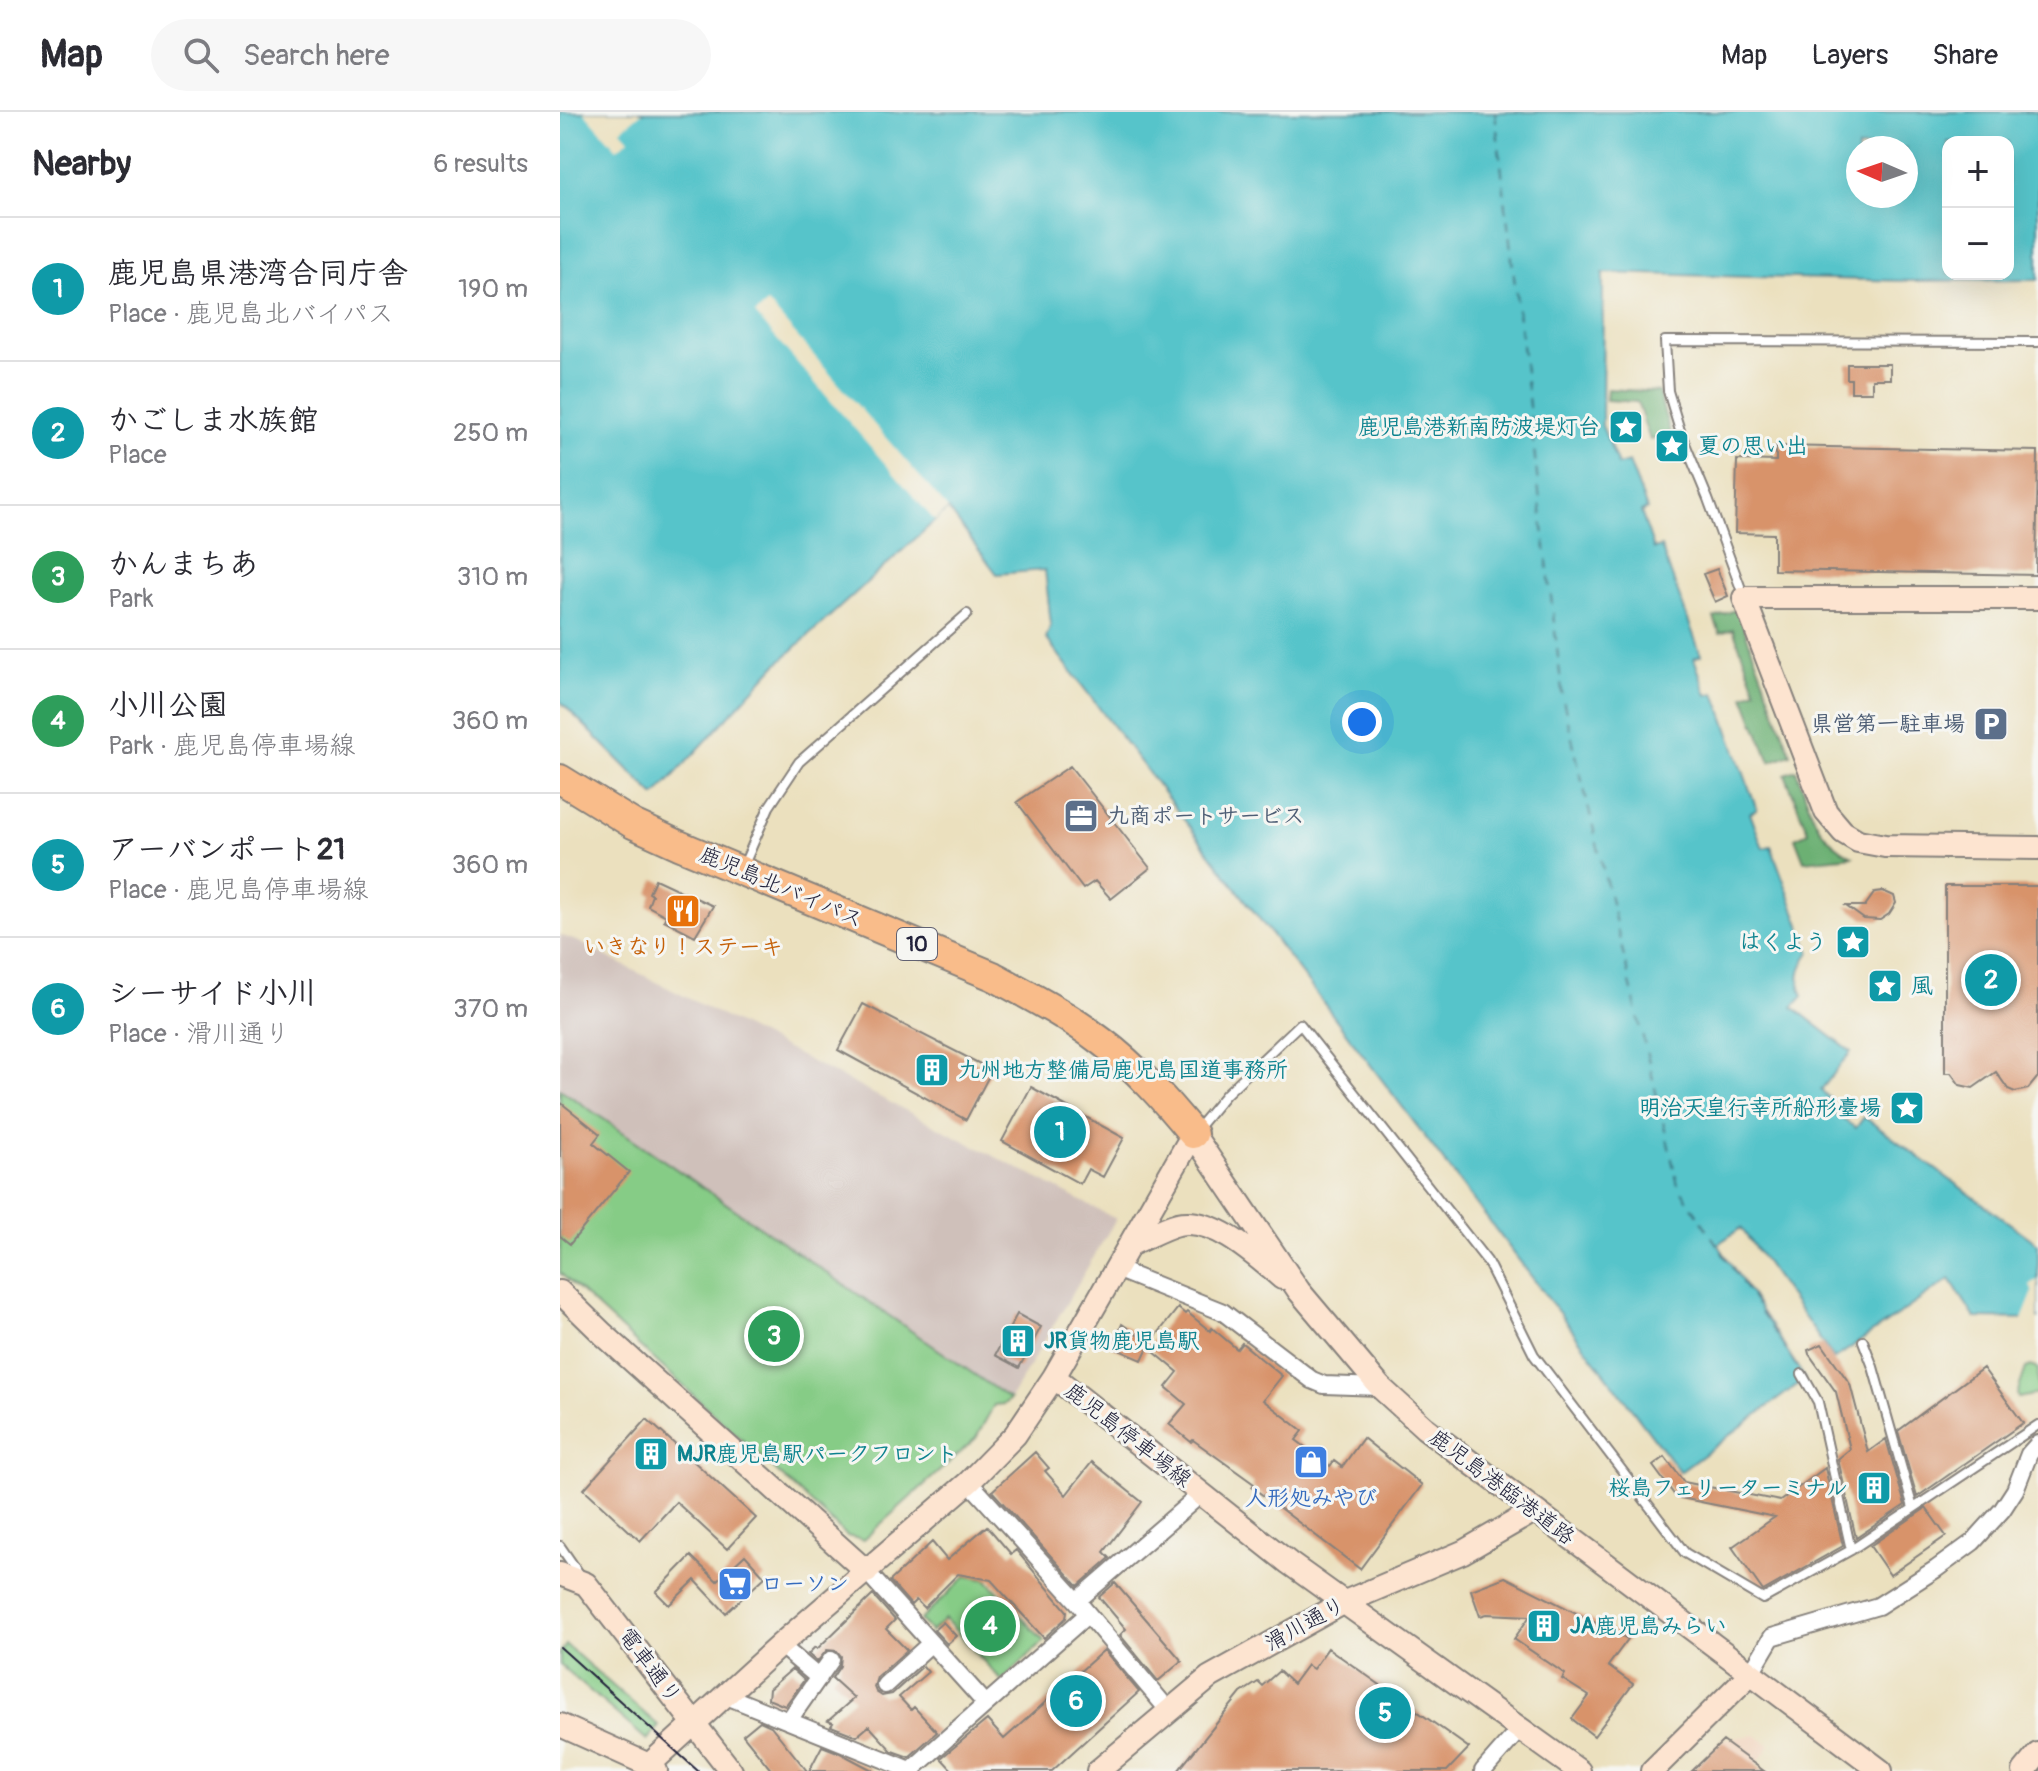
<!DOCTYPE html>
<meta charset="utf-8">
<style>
body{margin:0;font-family:Pangolin,"Klee One",sans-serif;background:#f7f7f7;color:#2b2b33}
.controls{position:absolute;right:24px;top:24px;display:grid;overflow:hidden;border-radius:16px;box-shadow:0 8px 32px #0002}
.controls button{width:72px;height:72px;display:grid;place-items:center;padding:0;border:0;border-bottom:2px solid #e1e1e2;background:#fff;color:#2b2b33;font:40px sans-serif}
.compass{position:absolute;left:1286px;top:24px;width:72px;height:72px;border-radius:50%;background:#fff;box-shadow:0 8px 32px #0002;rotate:272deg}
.you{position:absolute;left:802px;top:610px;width:28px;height:28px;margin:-20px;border:6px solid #fff;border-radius:50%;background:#1a73e8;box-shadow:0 0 0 12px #1a73e833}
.badge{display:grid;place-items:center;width:52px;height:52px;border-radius:50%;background:#1f6fb2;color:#fff;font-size:26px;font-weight:700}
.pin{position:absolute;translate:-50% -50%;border:4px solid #fff;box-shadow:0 2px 8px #0006}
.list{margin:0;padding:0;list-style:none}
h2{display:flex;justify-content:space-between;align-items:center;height:104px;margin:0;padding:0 32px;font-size:34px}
h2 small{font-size:26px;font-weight:400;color:#7c7c81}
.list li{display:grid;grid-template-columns:52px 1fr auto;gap:24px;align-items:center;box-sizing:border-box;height:144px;padding:0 32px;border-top:2px solid #e1e1e2}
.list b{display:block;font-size:30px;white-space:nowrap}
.list p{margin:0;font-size:26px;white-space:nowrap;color:#7c7c81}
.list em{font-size:26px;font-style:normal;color:#7c7c81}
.icon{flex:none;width:44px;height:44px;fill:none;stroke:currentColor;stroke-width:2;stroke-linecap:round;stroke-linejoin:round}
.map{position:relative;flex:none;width:1478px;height:1659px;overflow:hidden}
header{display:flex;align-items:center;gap:48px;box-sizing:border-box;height:112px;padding:0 40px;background:#fff;border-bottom:2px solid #e1e1e2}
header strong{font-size:38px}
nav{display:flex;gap:44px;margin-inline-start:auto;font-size:28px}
.search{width:560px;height:72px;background:#f7f7f7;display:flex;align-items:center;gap:20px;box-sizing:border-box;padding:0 28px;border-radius:44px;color:#7c7c81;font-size:30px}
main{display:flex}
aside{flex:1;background:#fff}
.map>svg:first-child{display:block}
</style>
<header>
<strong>Map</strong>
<div class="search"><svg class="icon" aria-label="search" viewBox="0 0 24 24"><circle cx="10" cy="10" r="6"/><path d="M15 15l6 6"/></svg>Search here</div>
<nav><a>Map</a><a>Layers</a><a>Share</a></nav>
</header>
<main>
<aside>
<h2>Nearby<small>6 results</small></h2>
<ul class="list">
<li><span class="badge" style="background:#0f9aa8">1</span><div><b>鹿児島県港湾合同庁舎</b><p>Place · 鹿児島北バイパス</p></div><em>190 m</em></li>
<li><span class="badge" style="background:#0f9aa8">2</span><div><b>かごしま水族館</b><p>Place</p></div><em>250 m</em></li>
<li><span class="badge" style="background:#2e9e5b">3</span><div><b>かんまちあ</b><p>Park</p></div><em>310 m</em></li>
<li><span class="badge" style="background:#2e9e5b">4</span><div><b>小川公園</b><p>Park · 鹿児島停車場線</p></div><em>360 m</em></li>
<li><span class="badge" style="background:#0f9aa8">5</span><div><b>アーバンポート21</b><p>Place · 鹿児島停車場線</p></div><em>360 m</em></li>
<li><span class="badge" style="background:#0f9aa8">6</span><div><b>シーサイド小川</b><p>Place · 滑川通り</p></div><em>370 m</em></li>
</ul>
</aside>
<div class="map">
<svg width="1478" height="1659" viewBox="0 0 1478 1659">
<rect width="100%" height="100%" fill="#f6f6f2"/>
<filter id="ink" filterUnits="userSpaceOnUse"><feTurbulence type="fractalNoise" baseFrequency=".0125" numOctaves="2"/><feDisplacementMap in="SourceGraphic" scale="16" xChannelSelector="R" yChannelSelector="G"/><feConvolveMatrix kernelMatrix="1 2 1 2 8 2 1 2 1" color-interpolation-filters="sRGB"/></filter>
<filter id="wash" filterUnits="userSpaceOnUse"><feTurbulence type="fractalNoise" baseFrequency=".006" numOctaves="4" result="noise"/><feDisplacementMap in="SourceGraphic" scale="32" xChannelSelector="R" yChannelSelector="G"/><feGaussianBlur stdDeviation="1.8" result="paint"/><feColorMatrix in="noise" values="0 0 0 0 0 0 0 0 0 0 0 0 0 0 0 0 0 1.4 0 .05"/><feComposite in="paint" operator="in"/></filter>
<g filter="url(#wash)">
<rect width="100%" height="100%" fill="#ebe0be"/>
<!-- built -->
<path fill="#f2d4be" d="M1195,1623l15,10 -18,26h-62l34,-32z"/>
<!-- industrial -->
<path fill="#cfc0ba" d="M0,823l19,7 537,277 -106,180 -450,-310z"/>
<!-- green -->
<path fill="#86cc86" stroke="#547760" stroke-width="2" d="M0,977l450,310 -6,5 -10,1 -18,33 -113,102 -16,-4 -287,-263z
M1470,1254l8,3v25l-20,4 -1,-4 9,-26z
M406,1464l21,4 57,61 -42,40 -57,-62 -14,13 -11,-12z
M6,1533l93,81 -12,14 -87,-75v-12z"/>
<!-- forest -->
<path fill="#6cb073" stroke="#476957" stroke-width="2" d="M1047,277l51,3 13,43 -21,5 -13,-38 -31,-2z
M1177,497l54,145 -21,8 -26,-66 12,-6 -23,-61 -13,4 -6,-15z
M1236,658c16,40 16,64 56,86l-48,5 -9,-23 13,-6 -23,-58z"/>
<!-- water -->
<path fill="#56c4ca" stroke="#3c7382" stroke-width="2" fill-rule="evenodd" d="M0,0h1478v168l-130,1 -305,-8 -1,153 16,39 11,-3 18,47 -6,3 13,37 7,-2 40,108 -7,3 13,37 8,-2 42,117 -7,3 13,35 8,-2 39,106c-11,15 -14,27 -7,44l-10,11 58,45 -30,38 9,9 -6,8 32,21 8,-11 174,127v75l-63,-1 -25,-39 -116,80 -93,-131 -23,16 87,135 -125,93 -634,-834 5,-13 -6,-55 -48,4 -49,-65 -173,157 -120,130 -95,-95zM1388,30h60v132h-60zM1298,36h48v48h-48z"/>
<!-- pier -->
<path fill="#ebe0be" d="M24,0h58l-21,18 8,9 -12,10z
M208,191l180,206 -13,12 -180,-207z
M1478,1168v40l-1,3 -16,-1 12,-30 -3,-6z"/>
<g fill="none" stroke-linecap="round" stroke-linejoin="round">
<!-- ferry -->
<path stroke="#345b6d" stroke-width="2" stroke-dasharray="10 8" stroke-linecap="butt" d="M935,0l68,588 115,485 123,188"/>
</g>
<g id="blocks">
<!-- building -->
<path fill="#d8936a" d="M1287,252h43v15h-18v13h-21v-13h-4z
M1216,334l262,5 -2,124 -262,-5v-36l-39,-1 2,-73 39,1z
M1157,457l11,27 -13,6 -12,-28z
M510,654l80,102 -39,31 -16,-18 -12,8 -66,-87z
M95,767l58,27 -18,30 -31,-16 2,-4 -18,-10 4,-11 -3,-2z
M1385,774h93v191l-10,12 -13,3 -7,-3 -12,-17 -23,16 -13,-3 -9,-12h-6z
M1323,779l11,5 2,7 -7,11 -9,6 -16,-1 -18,-13h19l10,-14z
M303,892l129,66 -26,50 -128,-70z
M471,975l93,51 -21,39 -15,-8 -8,15 -78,-43z
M0,990l40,32 -7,9 36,29 -59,72 -10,-8z
M618,1196l7,6 2,-2 23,19 2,-3 25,21 5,-6 40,33 -19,24 40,31 -7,9 34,26 4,-5 8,6 21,-29 59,47 -62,84 -108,-82 2,-3 -61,-44 -2,2 -22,-18 17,-20 -20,-17 12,-15 -30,-25 -6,13 -30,-13 10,-23 28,19 -1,2z
M457,1202l24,13 -22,41 -24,-13z
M1262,1232l28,40 18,68 18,-13 19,66 -49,33 -18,-79 12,-10 -14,-57 -27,-38 -1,-4z
M1423,1256l40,55 -106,74 -19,-66z
M87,1307l109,99 -29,31 -51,-47 -36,39 -56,-52z
M475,1340l14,16 -4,3 21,24 26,-33 50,40 -38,50 6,6 -32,28 -86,-95z
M1105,1345l19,25 96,19 45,-33 18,78 -80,45 -31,-44 43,-30 -99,-20 -23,-31z
M1366,1396l20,28 -56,39 -20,-29z
M427,1414l24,28 5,-4 51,61 -1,7 -22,20 -53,-58 -33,-6 -34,34 -8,-8 -5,5 -21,-24 42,-39 15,18z
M185,1443l20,22 -39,36 -31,-33 -26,25 -13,-13 35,-36 26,25z
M945,1465l123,62 -20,27 25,18 -39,52 -22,-17 17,-23 -27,-17 3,-5 -51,-35 16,-23 -43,-2 -7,2 -9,-26z
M555,1471l67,78 -24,20 -38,-46 6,-6 -27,-32z
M313,1483l22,25 -9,9 21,21 -30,27 -3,10 2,5 6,4 10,-2 31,-28 5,6 -29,25 12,13 3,-3 23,25 -28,25 -17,-6 -23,-25 -12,10 -26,-10 2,-3 -5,-2 26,-23 -22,-20 8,-12 1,-10 -4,-5 -10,-1 -10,12 -9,-8 7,-7 2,2z
M383,1510l13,14 -9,8 -13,-14z
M768,1536l141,100 -22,23h-269l63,-78 17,-11 4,4 17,-15 14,13 14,-19 6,4z
M544,1538l35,42 -87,79h-99l-12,-13 46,-38 17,19z
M232,1557l12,11 -19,26 -17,-7 1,-10z
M200,1609l11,5 36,45h-35l-29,-36z
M1163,1629l41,30h-72z
M262,1634l18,7 34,18h-65z"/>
</g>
</g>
<g filter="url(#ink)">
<use href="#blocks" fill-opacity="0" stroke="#86817c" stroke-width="2"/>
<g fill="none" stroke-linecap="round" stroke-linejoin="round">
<!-- lane casing -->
<g stroke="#86817c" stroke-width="12">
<path id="lane" d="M1184,485l-36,-98 -27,-65 -13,-43 -3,-50 373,1
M183,755l26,-60 30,-45 168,-148
M636,1018l30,-36 74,-70 187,237 47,94 151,198 78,46 88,-49 187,-125
M1303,1229l10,26 40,141
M1242,1262l16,28 33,148
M0,1434l20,29"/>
</g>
<!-- street casing -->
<g stroke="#86817c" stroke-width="20">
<path id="street" d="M556,1157l107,43 89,68 12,5 56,2
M409,1370l108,119 92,110
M307,1460l119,132
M517,1489l125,-108
M220,1533l39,33
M1190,1562l22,-37 106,-31 58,-37 37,-27 29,-32 13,-20 14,-36 9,-10
M325,1573l46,-42
M164,1583l189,76
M229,1608l42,-60
M350,1659l178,-157
M923,1659l37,-42"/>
</g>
<!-- secondary casing -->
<g stroke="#86817c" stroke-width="26">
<path id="secondary" d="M1478,486h-294l82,214 17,20 15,9 27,5 153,2
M571,1132c15,-6 31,-16 47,-20 36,-8 79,33 104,54
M0,1180l43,42 264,238
M494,1265l235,186 290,208
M0,1462l26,10 145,187
M0,1613l89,40 7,6
M89,1653l131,-120 189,-163 46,-47 39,-58 139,-243 106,157 81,96 45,41 456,343
M538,1659l112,-94 135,-75 118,-50 71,-41
M1092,1659l98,-97
M1464,1659l14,-17"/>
</g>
<!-- highway casing -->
<g stroke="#86817c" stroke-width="32">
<path id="highway" d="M0,667l73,45 46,21 314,131c37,20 74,39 108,65 35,26 64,59 92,93"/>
</g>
<!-- lane -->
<use href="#lane" stroke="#fff" stroke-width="8"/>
<!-- street -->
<use href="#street" stroke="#fff" stroke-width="16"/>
<!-- secondary -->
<use href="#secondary" stroke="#fde4d0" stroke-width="22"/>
<!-- highway -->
<use href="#highway" stroke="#f9bc8a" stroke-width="28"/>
<!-- tram -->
<path stroke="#22223b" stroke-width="2" d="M0,1535l138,124"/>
</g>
</g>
<!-- icons -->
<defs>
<g id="sight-square" transform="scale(1.8)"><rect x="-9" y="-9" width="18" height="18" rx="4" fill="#0f9aa8" stroke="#f6f6f2"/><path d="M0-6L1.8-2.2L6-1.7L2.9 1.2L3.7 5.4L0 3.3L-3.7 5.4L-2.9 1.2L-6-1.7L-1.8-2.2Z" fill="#fff"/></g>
<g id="parking-square" transform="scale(1.8)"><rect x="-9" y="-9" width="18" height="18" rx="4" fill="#5c6f8a" stroke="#f6f6f2"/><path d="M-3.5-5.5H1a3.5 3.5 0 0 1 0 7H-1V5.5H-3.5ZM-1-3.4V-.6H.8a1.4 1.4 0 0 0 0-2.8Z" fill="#fff"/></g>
<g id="office-square" transform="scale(1.8)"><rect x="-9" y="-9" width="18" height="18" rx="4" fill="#5c6f8a" stroke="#f6f6f2"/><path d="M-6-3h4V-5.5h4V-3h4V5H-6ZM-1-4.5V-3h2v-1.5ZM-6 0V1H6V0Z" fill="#fff"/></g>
<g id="restaurant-square" transform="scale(1.8)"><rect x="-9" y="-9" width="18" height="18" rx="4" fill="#e8710a" stroke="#f6f6f2"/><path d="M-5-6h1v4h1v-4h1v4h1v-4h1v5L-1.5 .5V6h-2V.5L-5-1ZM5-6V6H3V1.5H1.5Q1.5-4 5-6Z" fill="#fff"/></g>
<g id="building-square" transform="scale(1.8)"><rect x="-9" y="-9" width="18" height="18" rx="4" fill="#0f9aa8" stroke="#f6f6f2"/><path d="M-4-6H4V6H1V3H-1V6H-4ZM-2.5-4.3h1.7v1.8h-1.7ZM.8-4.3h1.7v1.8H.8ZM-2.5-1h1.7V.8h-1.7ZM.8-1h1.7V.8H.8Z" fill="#fff"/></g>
<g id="shop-square" transform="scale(1.8)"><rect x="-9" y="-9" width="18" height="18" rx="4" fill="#3f7fe0" stroke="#f6f6f2"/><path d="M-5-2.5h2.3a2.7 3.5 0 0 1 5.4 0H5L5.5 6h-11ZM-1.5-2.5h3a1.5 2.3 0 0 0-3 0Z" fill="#fff"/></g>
<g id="supermarket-square" transform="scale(1.8)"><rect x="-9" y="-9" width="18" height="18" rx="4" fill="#3f7fe0" stroke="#f6f6f2"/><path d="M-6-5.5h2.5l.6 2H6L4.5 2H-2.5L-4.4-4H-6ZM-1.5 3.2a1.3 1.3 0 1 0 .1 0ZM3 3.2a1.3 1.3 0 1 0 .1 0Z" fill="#fff"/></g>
</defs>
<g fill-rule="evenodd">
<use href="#sight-square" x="1066" y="315"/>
<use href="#sight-square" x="1112" y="334"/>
<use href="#parking-square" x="1431" y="612"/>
<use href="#office-square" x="521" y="704"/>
<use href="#restaurant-square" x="123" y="799"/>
<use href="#sight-square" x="1293" y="830"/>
<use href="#sight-square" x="1325" y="874"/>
<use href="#building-square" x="372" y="958"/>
<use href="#sight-square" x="1347" y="996"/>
<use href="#building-square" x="458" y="1229"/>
<use href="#building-square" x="91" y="1342"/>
<use href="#shop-square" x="751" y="1350"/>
<use href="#building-square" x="1314" y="1376"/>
<use href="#supermarket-square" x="175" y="1472"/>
<use href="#building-square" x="984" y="1514"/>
</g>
<g text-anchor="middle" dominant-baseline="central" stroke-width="6" stroke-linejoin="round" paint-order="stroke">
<!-- shield labels -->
<rect fill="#f6f6f2" stroke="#626272" stroke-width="2" x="337" y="816" width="40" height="32" rx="6"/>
<g font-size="20" font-weight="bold" fill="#22223b">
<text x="357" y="832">10</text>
</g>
<!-- culture labels -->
<g font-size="22" font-weight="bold" fill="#0d838f" stroke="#f6f6f2" text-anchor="start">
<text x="1040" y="315" text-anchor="end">鹿児島港新南防波堤灯台</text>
<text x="1138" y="334">夏の思い出</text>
<text x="1267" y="830" text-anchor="end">はくよう</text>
<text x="1351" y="874">風</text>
<text x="398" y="958">九州地方整備局鹿児島国道事務所</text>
<text x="1321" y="996" text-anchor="end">明治天皇行幸所船形臺場</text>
<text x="484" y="1229">JR貨物鹿児島駅</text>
<text x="117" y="1342">MJR鹿児島駅パークフロント</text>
<text x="1288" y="1376" text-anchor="end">桜島フェリーターミナル</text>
<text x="1010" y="1514">JA鹿児島みらい</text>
</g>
<!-- service labels -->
<g font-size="22" font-weight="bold" fill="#4e5e75" stroke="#f6f6f2" text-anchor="end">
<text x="1405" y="612">県営第一駐車場</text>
<text x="547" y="704" text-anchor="start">九商ポートサービス</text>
</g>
<!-- street labels -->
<g font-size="22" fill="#22223b" stroke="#f6f6f2">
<text transform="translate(221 775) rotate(23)">鹿児島北バイパス</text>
<text transform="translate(568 1323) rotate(38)">鹿児島停車場線</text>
<text transform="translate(942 1375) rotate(37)">鹿児島港臨港道路</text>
<text transform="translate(745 1512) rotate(-29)">滑川通り</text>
<text transform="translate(90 1554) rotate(53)">電車通り</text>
</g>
<!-- food labels -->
<g font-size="22" font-weight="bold" fill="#c56008" stroke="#f6f6f2">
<text x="123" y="835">いきなり！ステーキ</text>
</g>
<!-- shop labels -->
<g font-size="22" font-weight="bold" fill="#366cbe" stroke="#f6f6f2">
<text x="751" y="1386">人形処みやび</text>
<text x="201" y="1472" text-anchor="start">ローソン</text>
</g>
</g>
</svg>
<div class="controls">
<button>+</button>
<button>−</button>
</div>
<svg class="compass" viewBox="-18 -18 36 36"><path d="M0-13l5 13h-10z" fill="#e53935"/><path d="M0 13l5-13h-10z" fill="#7c7c81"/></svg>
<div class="you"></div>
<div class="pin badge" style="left:500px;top:1020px;background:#0f9aa8">1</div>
<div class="pin badge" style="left:1431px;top:868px;background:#0f9aa8">2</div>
<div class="pin badge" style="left:214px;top:1224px;background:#2e9e5b">3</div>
<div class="pin badge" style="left:430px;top:1514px;background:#2e9e5b">4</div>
<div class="pin badge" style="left:825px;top:1601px;background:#0f9aa8">5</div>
<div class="pin badge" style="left:516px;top:1589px;background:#0f9aa8">6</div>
</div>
</main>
